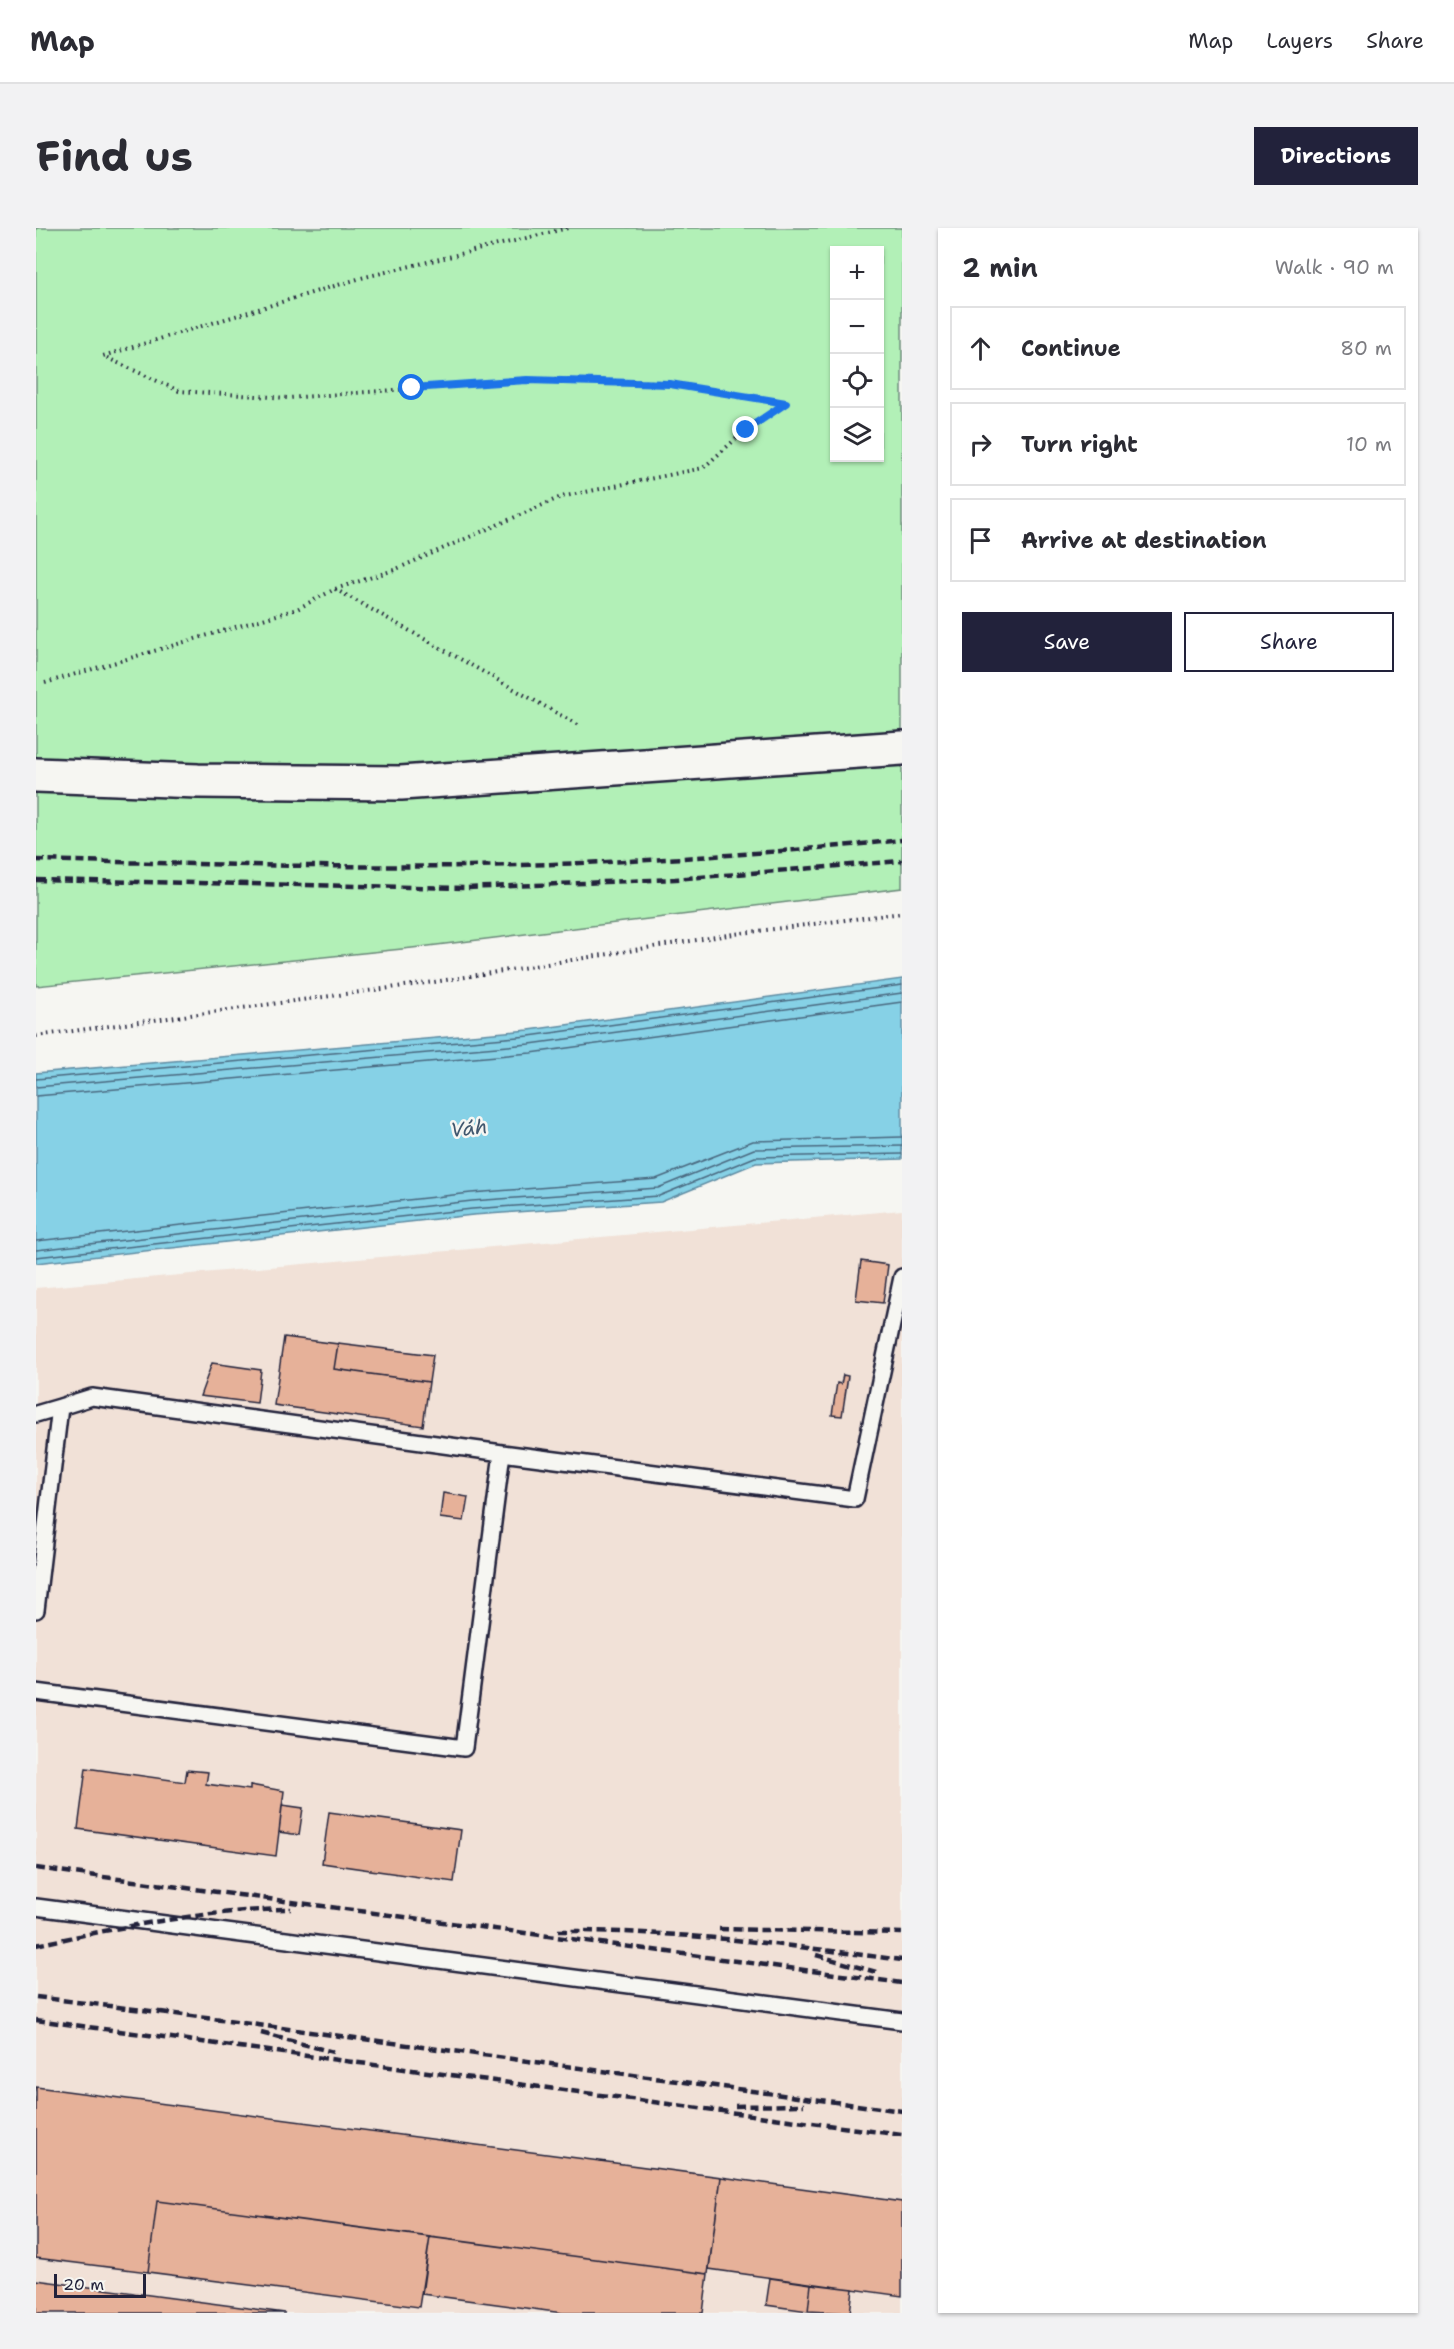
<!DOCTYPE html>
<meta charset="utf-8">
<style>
body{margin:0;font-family:"Shantell Sans",sans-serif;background:#f2f2f3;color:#2b2b33}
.controls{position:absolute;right:18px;top:18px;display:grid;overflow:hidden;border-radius:0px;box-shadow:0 2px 4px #0004}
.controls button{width:54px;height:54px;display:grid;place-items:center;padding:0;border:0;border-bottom:2px solid #e1e1e2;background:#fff;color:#2b2b33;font:30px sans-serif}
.scale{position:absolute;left:18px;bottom:15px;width:92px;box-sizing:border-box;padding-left:6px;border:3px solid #22223b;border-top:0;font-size:16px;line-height:21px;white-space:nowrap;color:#22223b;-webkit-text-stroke:4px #f6f6f2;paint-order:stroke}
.stop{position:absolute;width:18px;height:18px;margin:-14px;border:4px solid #1a73e8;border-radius:50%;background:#fff}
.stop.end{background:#1a73e8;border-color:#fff;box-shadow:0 2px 6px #0008}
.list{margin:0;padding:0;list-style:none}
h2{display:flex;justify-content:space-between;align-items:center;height:78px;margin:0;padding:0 24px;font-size:26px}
h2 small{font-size:20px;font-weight:400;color:#7c7c81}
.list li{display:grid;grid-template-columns:39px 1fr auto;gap:18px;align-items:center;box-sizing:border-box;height:84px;margin:0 12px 12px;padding:0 12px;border:2px solid #e1e1e2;border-radius:0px}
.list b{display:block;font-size:22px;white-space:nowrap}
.list em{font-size:20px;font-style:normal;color:#7c7c81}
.actions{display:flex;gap:12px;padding:18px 24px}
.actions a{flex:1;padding:14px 0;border:2px solid #22223b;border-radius:0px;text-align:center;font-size:21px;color:#22223b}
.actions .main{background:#22223b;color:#fff}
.icon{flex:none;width:33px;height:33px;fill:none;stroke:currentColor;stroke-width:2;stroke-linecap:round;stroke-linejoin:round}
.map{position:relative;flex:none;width:866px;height:2085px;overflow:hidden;border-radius:0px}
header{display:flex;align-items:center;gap:36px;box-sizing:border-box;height:84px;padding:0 30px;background:#fff;border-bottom:2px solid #e1e1e2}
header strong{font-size:28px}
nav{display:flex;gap:33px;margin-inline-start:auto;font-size:21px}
.intro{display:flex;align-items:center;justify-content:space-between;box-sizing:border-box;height:144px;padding:0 36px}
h1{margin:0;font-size:42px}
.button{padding:15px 27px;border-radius:0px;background:#22223b;color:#fff;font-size:21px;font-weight:700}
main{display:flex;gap:36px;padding:0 36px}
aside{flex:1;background:#fff;border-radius:0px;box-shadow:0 2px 4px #0004}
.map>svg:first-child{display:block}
</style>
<header>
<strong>Map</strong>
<nav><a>Map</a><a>Layers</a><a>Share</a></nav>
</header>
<div class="intro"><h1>Find us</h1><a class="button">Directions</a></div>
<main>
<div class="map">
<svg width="866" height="2085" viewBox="0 0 866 2085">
<rect width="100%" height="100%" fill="#f6f6f2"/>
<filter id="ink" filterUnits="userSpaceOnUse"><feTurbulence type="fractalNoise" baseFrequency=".0167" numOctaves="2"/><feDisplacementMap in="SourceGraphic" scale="12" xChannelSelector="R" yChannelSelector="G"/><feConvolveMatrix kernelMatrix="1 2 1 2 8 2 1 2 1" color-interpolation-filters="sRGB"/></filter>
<g filter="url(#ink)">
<!-- built -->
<path fill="#f1e1d7" d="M866,982v1103h-866v-1025z"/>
<!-- green -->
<path fill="#b2f0b7" stroke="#6a8979" stroke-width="1.5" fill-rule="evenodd" d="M0,0h866v660l-490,60 -376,38zM798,22h46v208h-46z"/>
<!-- water -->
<path fill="#86d1e6" stroke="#5e8ba2" stroke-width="1.5" d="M866,751v180l-146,4 -95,39 -188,13 -437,48v-190l493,-43z"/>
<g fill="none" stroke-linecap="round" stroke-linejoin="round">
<!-- shore -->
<path stroke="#4a687f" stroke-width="1.5" d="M0,851l493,-43 373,-51
M0,859l494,-43 372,-51
M0,868l495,-43 371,-51
M0,1013l435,-48 185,-14 97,-38 149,-4
M0,1022l436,-49 186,-13 96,-39 148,-3
M0,1029l436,-48 187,-13 96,-39 147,-3"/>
</g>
<!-- building -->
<path fill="#e6b199" stroke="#22223b" stroke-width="1.5" d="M825,1033l27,4 -5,38 -27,-3z
M248,1109l54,7 -4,25 95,13 -6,44 -149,-21z
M302,1115l95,12 -4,27 -95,-13z
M176,1135l49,7 -4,33 -57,-7z
M807,1147l5,1 -6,40 -10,-1 5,-32 4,1z
M407,1265l25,4 -4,24 -24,-3z
M50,1540l99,14 2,-12 21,2 -2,12 44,6v-5l34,6 -8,65 -198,-27z
M246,1577l21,3 -4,27 -20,-3z
M293,1584l132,18 -7,52 -132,-19z
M0,1859l685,90 -13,97 -551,-73 -9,71 -112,-14z
M685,1949l181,25v94l-193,-27z
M121,1973l273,36 -11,70 -271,-35z
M394,2009l278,37 -5,39h-140l-141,-19z
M734,2050l41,6 -3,27 -42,-6z
M0,2052l249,33h-249z
M775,2056l42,5 -3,24 -42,-2z"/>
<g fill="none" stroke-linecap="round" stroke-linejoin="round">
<!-- lane casing -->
<g stroke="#22223b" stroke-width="20">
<path id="lane" d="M0,1186l24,-7
M0,1382l24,-203 32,-10 410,56
M0,1464l428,56 38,-295 353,46 47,-222
M0,1679l866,114"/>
</g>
<!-- secondary casing -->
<g stroke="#22223b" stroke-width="38">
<path id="secondary" d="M0,547l162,6 203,2 501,-35"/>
</g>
<!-- path -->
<path stroke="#22223b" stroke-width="4" stroke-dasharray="1.5 4.5" stroke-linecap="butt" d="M299,361l245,137
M9,455l252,-74 38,-20 59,-19 167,-73 142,-29 43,-38 40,-27 -116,-20 -143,-3 -239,18 -109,-7 -76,-35 258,-78 207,-50
M0,808l398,-54 300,-48 168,-21"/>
<!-- lane -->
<use href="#lane" stroke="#f6f6f2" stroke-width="15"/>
<!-- secondary -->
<use href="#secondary" stroke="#f6f6f2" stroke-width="33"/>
<!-- rail -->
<path stroke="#22223b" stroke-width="4.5" stroke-dasharray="9 4.5" stroke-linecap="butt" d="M0,632c160,4 321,9 481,5 129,-3 257,-12 385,-25
M0,652l430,8 209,-9 227,-18
M0,1640l866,115
M683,1701l183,4
M522,1703c116,-1 229,14 344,29
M0,1717c85,-18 168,-35 255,-36
M780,1727l60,17
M0,1769l131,16
M125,1784l741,99
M0,1792l866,115
M225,1805l72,19
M699,1878l69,-1"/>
</g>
</g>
<g fill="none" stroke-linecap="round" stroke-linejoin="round" filter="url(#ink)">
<!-- route -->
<path stroke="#1a73e8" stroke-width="8" d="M376,160l115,-8 143,4 116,19 -40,27"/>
</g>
<g text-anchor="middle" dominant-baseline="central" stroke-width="5" stroke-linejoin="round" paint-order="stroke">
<!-- water labels -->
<g font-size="20" font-style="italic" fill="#40576e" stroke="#f6f6f2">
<text transform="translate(433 900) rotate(-6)">Váh</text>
</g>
</g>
</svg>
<div class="controls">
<button>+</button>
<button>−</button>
<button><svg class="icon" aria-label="locate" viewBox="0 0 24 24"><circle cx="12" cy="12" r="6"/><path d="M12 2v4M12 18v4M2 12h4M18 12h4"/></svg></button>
<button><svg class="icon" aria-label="layers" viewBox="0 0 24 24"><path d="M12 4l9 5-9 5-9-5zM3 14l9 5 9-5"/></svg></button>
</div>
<div class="scale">20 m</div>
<div class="stop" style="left:376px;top:160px"></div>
<div class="stop end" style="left:710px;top:202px"></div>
</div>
<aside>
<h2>2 min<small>Walk · 90 m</small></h2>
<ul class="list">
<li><svg class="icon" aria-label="ahead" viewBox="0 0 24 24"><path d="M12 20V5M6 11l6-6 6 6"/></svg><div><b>Continue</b></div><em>80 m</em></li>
<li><svg class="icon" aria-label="right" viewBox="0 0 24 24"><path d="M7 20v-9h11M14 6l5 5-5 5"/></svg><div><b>Turn right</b></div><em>10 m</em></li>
<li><svg class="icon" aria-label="arrive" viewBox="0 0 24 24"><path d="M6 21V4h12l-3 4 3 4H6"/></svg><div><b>Arrive at destination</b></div></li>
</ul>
<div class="actions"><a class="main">Save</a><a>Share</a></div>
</aside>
</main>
